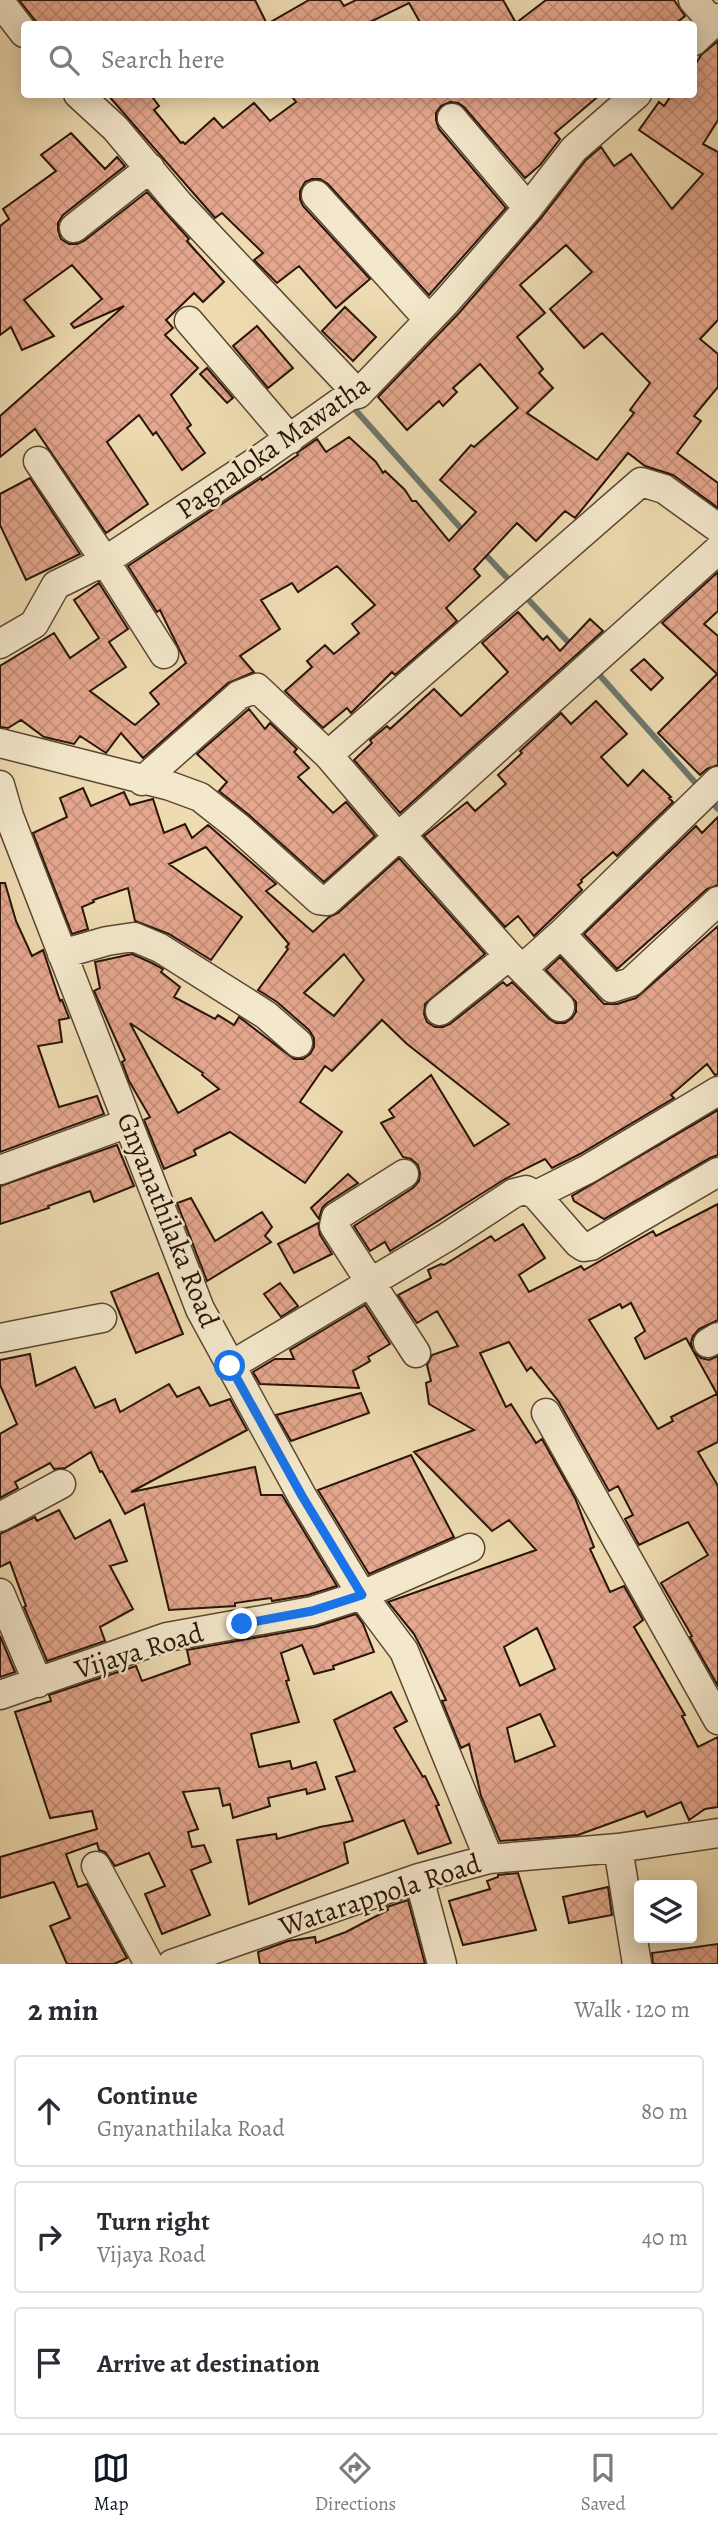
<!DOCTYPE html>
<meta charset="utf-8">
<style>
body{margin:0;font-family:Alegreya,serif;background:#f7f7f7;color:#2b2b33}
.controls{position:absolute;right:21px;bottom:21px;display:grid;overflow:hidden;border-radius:7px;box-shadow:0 4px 18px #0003}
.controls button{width:63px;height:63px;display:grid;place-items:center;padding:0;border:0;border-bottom:2px solid #e1e1e2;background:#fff;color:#2b2b33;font:35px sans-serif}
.stop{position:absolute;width:21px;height:21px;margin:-16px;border:5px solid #1a73e8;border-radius:50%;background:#fff}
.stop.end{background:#1a73e8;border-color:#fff;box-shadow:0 2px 7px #0008}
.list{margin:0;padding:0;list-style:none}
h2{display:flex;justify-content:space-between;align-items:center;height:91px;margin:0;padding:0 28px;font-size:30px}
h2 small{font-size:23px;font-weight:400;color:#7c7c81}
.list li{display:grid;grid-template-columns:46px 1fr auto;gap:21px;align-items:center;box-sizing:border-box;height:112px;margin:0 14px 14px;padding:0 14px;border:2px solid #e1e1e2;border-radius:7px}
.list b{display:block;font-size:26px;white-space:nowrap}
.list p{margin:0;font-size:23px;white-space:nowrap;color:#7c7c81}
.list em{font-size:23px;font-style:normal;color:#7c7c81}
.icon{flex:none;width:38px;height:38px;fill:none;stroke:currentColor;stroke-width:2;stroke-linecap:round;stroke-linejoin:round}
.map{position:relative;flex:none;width:718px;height:1964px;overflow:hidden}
.search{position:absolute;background:#fff;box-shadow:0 4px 18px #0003;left:21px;right:21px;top:21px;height:77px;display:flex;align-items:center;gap:18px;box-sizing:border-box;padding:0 24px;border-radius:7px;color:#7c7c81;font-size:26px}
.sheet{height:469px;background:#fff}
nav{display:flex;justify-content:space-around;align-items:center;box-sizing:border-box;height:98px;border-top:2px solid #e1e1e2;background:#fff;font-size:19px;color:#7c7c81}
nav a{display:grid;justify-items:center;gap:4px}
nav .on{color:#111827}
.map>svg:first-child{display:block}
</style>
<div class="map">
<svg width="718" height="1964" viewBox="0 0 718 1964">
<defs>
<pattern id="building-cross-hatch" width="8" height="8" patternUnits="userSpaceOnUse" patternTransform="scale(1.75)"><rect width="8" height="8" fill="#e5a78e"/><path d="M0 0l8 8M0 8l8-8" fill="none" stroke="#c48f79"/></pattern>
</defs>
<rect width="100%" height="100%" fill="#eedbb1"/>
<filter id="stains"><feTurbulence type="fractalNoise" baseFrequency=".00286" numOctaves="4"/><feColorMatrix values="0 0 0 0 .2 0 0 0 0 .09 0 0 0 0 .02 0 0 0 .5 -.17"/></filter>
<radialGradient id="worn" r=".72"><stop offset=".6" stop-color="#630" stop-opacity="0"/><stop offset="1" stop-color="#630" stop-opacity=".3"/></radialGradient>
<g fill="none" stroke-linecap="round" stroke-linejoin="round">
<!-- stream -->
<path stroke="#6c786d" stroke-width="6" d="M351,405l114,128
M482,551l31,33
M523,594l62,66
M595,670l105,118
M709,799l9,10"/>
</g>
<!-- building -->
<path fill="url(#building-cross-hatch)" stroke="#291409" stroke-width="2" fill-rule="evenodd" d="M19,0h236l12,24 42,-24h31l4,6 12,-6h147l13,23 30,-23h128l11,16 -10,8h-254l-12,-21 -43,21h-328z
M718,41v79l-15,24 15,8v168l-18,19 18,15v33l-24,29 7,5 -24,32 41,30v25l-45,-33 -28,-9 -17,-13 -53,65 -10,-7 -29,30 -19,-18 -43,46 6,7 -34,32 11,13 -62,54 -3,-3 -41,41 -4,-5 -24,20 -38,-37 27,-24 -5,-6 18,-16 9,9 25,-21 -7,-9 23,-19 -38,-39 -39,26 -6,-9 -31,17 19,29 -40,27 14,16 -26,11 -85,75 -22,-25 -15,20 -26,-17 -6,8 -30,-7 -23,-17 -13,8 -8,-1v-61l54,-33 16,25 29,-20 -25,-38 25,-17 29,46 -19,13 17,25 -36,24 45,34 24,-21 -9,-11 36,-30 -26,-53 -3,2 -29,-46 133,-88 1,2 36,-25 -1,-2 20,-14 9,13 23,-15 27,25 7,11 2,-2 20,19 7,11h4l33,40 27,-29 -36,-32 31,-35 3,2 44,-39 -38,-44 -27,24 4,4 -14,14 -4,-5 -32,29 -29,-33 81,-84 82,-95 45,-58 15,-13 13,19 17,-12 41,55 31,-35 -64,-44 20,-28 5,4 8,-12h22v-27l7,-12zM566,245l26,27 -42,37 34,39 18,-15 48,50 -20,27 4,3 -37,47 -70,-47 26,-25 -14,-15 4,-4 -26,-32 28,-24 -25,-28z
M107,94h43l9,12 -5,4 27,33 2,-1 2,2 29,-26 9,10 31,-25 16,18 26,-19 -6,-8h311l-46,39 5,6 -20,26 -15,13 -61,-71 -6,-4 -8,-1 -9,4 -5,7v7l3,9 67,79 -77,87 -101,-111 -8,-5h-8l-7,3 -5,9v8l3,7 67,73 -34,29 -37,-42 -22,17 -23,-23 9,-7 -41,-40 -7,5z
M71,133l34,36 12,-12 8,9 -62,49 -5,8v7l3,9 8,5h8l7,-3 63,-49 42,47 -2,2 7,8 30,33 -21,20 -9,-9 -28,27 7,8 -8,7 33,33 -27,27 20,30 -4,3 18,25 -23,17 -26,-38 -3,3 -14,-20 -32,27 41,62 -42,29 -71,-104 -35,28v-41l124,-110 -50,22 -3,-4 31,-25 -30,-34 -48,35 30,36 -32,14 -11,-23 -11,8v-109l9,-7 -6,-10 53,-38 -15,-16z
M345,307l31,30 -23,24 -31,-30z
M257,326l36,42 -25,20 -35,-42z
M207,368l26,30 -6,5 -27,-29z
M30,478l50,76 -54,26 -26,-55v-31z
M718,572v39l-14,13 14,12v129l-11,4 -7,6 -42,-42 59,-59 -55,-51z
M518,612l25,28 4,-4 13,15 30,-32 13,12 -203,182 -46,-53 18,-17 -2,-3 17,-14 3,3 44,-40 27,27 47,-44 -26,-29z
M644,659l19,19 -12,12 -20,-20z
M596,701l31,33 -26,23 27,29 15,-16 28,27 -2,1 4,4 -56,54 -4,-4 -32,28 1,2 -4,3 4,5 -48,46 -16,-20 -13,11 -81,-91 43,-34 8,9 31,-27 -8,-9 24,-22 -2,-2 41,-38 10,11z
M249,709l16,20 5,-6 27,26 -3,3 15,16 -11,9 35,36 13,-11 29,34 -51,46 -75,-67 -30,-24 8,-9 -30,-28z
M83,788l8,18 33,-14 6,13 23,-6 11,34 21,-9 7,14 16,-13 68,59 -10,7 47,41 16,-15 9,-4 61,-55 86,96 -60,50 -1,10 3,8 8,5h8l7,-3 53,-42 4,4 5,-4 37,37 7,4h9l7,-5 4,-6v-10l-30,-32 14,-13 44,47h13l19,-6 82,-72v148l-3,1 -8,-11 -36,31 3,3 -94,56 -28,14 -7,-9 -40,20 -115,72 -5,-9 -15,9 -16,-25 59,-38 6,-7 1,-8 -2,-8 -7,-6 -8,-2 -22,-34 13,-6 -5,-7 42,-35 43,71 35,-22 -102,-80 -25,-24 -50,51 -7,-5 -25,36 42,30 -37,51 -75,-51 -36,18 2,5 -32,14 -20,-49 6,-3 -21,-36 -7,-19 3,-2 -31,-69 6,-3 -5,-26 37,-8 20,9 11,6 -2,3 19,15 -6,10 41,22 3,-4 16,10 5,-8 55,42h9l7,-5 4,-7v-9l-5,-8 -32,-28 -19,-12 30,-41 -2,-2 3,-3 -83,-97 -37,17 73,53 -31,43 -42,-26 -34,-13 -7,-33 -35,12 1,2 -12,5 6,22 -16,5 -39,-101 34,-16 -7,-19zM344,954l20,26 -30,36 -30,-23zM130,1023l73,50 -1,2 17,14 -41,24z
M718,817v68l-11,4 -90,80 -33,-35 112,-108 6,7z
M0,883h5l11,38 16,35 11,-6 17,51 2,-1 7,18 -10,2 3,22 -24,4 21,61 38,-11 7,18 -104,38z
M718,1110v45l-8,3 -106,61 -30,-18 -2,-5z
M117,1145l17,41 -40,16 -4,-11 -42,15 1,2 -49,16v-38z
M348,1174l10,9 -31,20 -5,5 -3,11 -8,-11z
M191,1198l24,43 47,-29 10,15 -7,9 6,6 -64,39 -30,-78z
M718,1204v116l-19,9 -6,7 -2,7 2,8 8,7 8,2 9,-4v86l-20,10 20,34v200l-28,-49 2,-1 -31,-53 47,-28 -20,-33 -49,23 -14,-26 8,-4 -15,-29 -9,5 -50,-89 -28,-35 -4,4 -18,-29 -29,11 26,54 5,-3 25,39 6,-4 33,59 19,49 -4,2 20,43 14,-6 19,34 -9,7 51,88 -3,1 16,31 20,-10v70l-13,2 -16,11 -8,-18 -34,15 -3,-6 -66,24 -78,6 -19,-45 -12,-52 -8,4 -19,-47 4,-1 -20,-43 -12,-23 -26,-32 148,-52 -27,-30 -17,11 -78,-79 60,-22 -45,-26 -3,-21 5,-2 -4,-16 5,-10 26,-9 -21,-35 -20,12 -19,-28 33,-17 -3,-8 13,-6 3,1 47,-29 4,5 28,-17 22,34 -26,17 10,17 52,-26 3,4 69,-39 3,5zM631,1303l14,28 -10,7 10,21 41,-21 31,56 -46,23 2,4 -15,8 -69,-109 31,-16 2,4zM537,1628l18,41 -35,17 -16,-39zM540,1714l15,32 -40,16 -8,-34z
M318,1223l2,12 12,19 -38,19 -16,-29z
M158,1273l25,61 -47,19 -25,-61z
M280,1283l18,23 -17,11 -17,-23z
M365,1305l25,39 -22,13 2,4 -17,10 6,17 -99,-4 -7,-12 22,-13h19l-4,-9z
M30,1354l6,32 39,-19 20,41 20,-9 5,13 49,-28 8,13 22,-10 11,19 20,-7 17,31 -116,62 124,-25 6,28h21l55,91 -29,9 -36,6 -1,-3 -36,5v3l-66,4 -25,-106 -19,10 -23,-43 -2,1 -9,-20 -26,16 -11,1 -4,-6 -35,19 3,6 -18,10v-64l17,-10 -17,-39v-25z
M361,1393l8,20 -78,28 -15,-26z
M411,1455l43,82 -85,37 -51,-84z
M59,1510l16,29 35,-19 17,41 -17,5 23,43 -33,18 5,14 -58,20 -23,-54 2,-1 -16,-44 -10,5v-33l35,-17 2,4z
M356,1614l7,10 11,28 -41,14 1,3 -20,5 -12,-29 -21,8 8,27 -3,1 13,41 -48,12 8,33 31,-6 2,8 24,-7 9,27 -18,5 -1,-5 -38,9 2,8 -37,12 -3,-14 -7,2 -4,-18 -36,4 15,37 -10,3 4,15 12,-2 7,17 -20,8 19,45 -48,19 -17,-40 20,-8 -16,-33 -34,13 -10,-14 -6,-2 -2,-7 -31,11 12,33 9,-3 40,74 -13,6h-47l-17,-38 20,-8 -16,-36 -54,16v-41l97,-28 -5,-18 -42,7 -35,-106 36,-11 -2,-6 87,-29 6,15 48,-17 -3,-14 128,-23z
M0,1636l15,36 -15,5z
M391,1692l16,29 -13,7 29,49 2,-1 14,29 -3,1 15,37 -33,11 -14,-34 -60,23 4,20 -99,41 -12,-64 39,-6 1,5 43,-12 33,-6 -17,-44 19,-6 -21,-51z
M518,1873l18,57 -73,15 -14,-44 41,-12 -3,-8 11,-4v-2z
M608,1887l4,28 -43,8 -6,-26z
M408,1900l17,64h-165l-2,-12 30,-11 27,-4 1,6 30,-11 42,-22 -1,-3z
M718,1944v20h-65l-1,-11z"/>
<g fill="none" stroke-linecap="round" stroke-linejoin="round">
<!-- minor casing -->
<g stroke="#5a4633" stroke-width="31">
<path id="minor" d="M693,0l20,23
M0,2l24,31
M694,41l24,-23
M78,94l37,34 64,76 179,190
M452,118l76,90
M316,195l113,125
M74,228l76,-60
M189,321l101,118
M38,461l67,100 59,93
M0,644l34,-20 22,-39 49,-24 152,-100 92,-65 9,-2 88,-92 82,-94 46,-59 63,-55
M0,743l170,43 30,11 38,30 81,73 8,1 391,-351
M328,755l313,-273 23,7 54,39
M142,781l97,-86 18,-7 71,67 70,82 14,10 97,109 51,51
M0,785l9,31 191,493 102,187 60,99 42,56 85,208
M561,934l51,54 19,-6 87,-81
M62,954l45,-13 27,-4 26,11 106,67 32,28
M523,968l38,-34 157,-153
M440,1011l69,-55
M0,1170l128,-47
M404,1174l-68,43 -2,9 82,127
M536,1195l52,-26 130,-78
M0,1338l102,-20
M708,1343l10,-6
M230,1366l217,-129 67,-44 12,-3 10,5 42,48 6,4 7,-1 127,-74
M546,1413l172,307
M0,1517l61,-33
M0,1593l38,90
M0,1695l167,-58 145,-26 50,-16 108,-47
M618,1848l19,116
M96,1866l53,98
M419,1878l23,86
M172,1964l247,-86 70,-19 129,-11 100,-15"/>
</g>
<!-- minor -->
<use href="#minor" stroke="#f4e8cc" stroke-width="28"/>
</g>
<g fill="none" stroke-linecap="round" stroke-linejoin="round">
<!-- route -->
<path stroke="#1a73e8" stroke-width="9" d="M230,1366l72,130 60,99 -50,16 -70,13"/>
</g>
<g text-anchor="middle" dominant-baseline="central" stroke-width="5" stroke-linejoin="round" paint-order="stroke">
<!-- street labels -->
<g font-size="28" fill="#291409" stroke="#f4e8cc">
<text transform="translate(273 447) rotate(-35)">Pagnaloka Mawatha</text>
<text transform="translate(168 1220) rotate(68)">Gnyanathilaka Road</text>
<text transform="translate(139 1651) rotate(-17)">Vijaya Road</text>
<text transform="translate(380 1895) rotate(-18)">Watarappola Road</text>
</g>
</g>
<rect width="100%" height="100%" filter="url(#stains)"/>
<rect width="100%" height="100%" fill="url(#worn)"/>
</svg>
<div class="controls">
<button><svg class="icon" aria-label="layers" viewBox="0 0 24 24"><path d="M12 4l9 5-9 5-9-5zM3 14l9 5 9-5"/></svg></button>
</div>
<div class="stop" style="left:230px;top:1366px"></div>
<div class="stop end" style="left:242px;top:1624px"></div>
<div class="search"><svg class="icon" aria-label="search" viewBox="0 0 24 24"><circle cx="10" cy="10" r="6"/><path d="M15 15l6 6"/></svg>Search here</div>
</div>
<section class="sheet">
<h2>2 min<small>Walk · 120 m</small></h2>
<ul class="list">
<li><svg class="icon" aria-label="ahead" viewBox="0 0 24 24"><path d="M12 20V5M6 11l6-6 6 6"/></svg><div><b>Continue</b><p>Gnyanathilaka Road</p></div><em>80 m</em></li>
<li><svg class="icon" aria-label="right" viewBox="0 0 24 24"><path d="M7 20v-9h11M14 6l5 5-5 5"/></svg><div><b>Turn right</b><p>Vijaya Road</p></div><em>40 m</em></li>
<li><svg class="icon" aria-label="arrive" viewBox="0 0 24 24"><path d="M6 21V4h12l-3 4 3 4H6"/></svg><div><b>Arrive at destination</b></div></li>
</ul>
</section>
<nav>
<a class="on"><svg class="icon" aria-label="map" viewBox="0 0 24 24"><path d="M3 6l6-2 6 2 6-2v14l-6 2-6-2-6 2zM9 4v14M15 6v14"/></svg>Map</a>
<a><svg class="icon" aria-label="directions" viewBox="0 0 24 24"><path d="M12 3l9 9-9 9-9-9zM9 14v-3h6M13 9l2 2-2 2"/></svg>Directions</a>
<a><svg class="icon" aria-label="saved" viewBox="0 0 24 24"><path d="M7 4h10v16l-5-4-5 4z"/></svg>Saved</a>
</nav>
